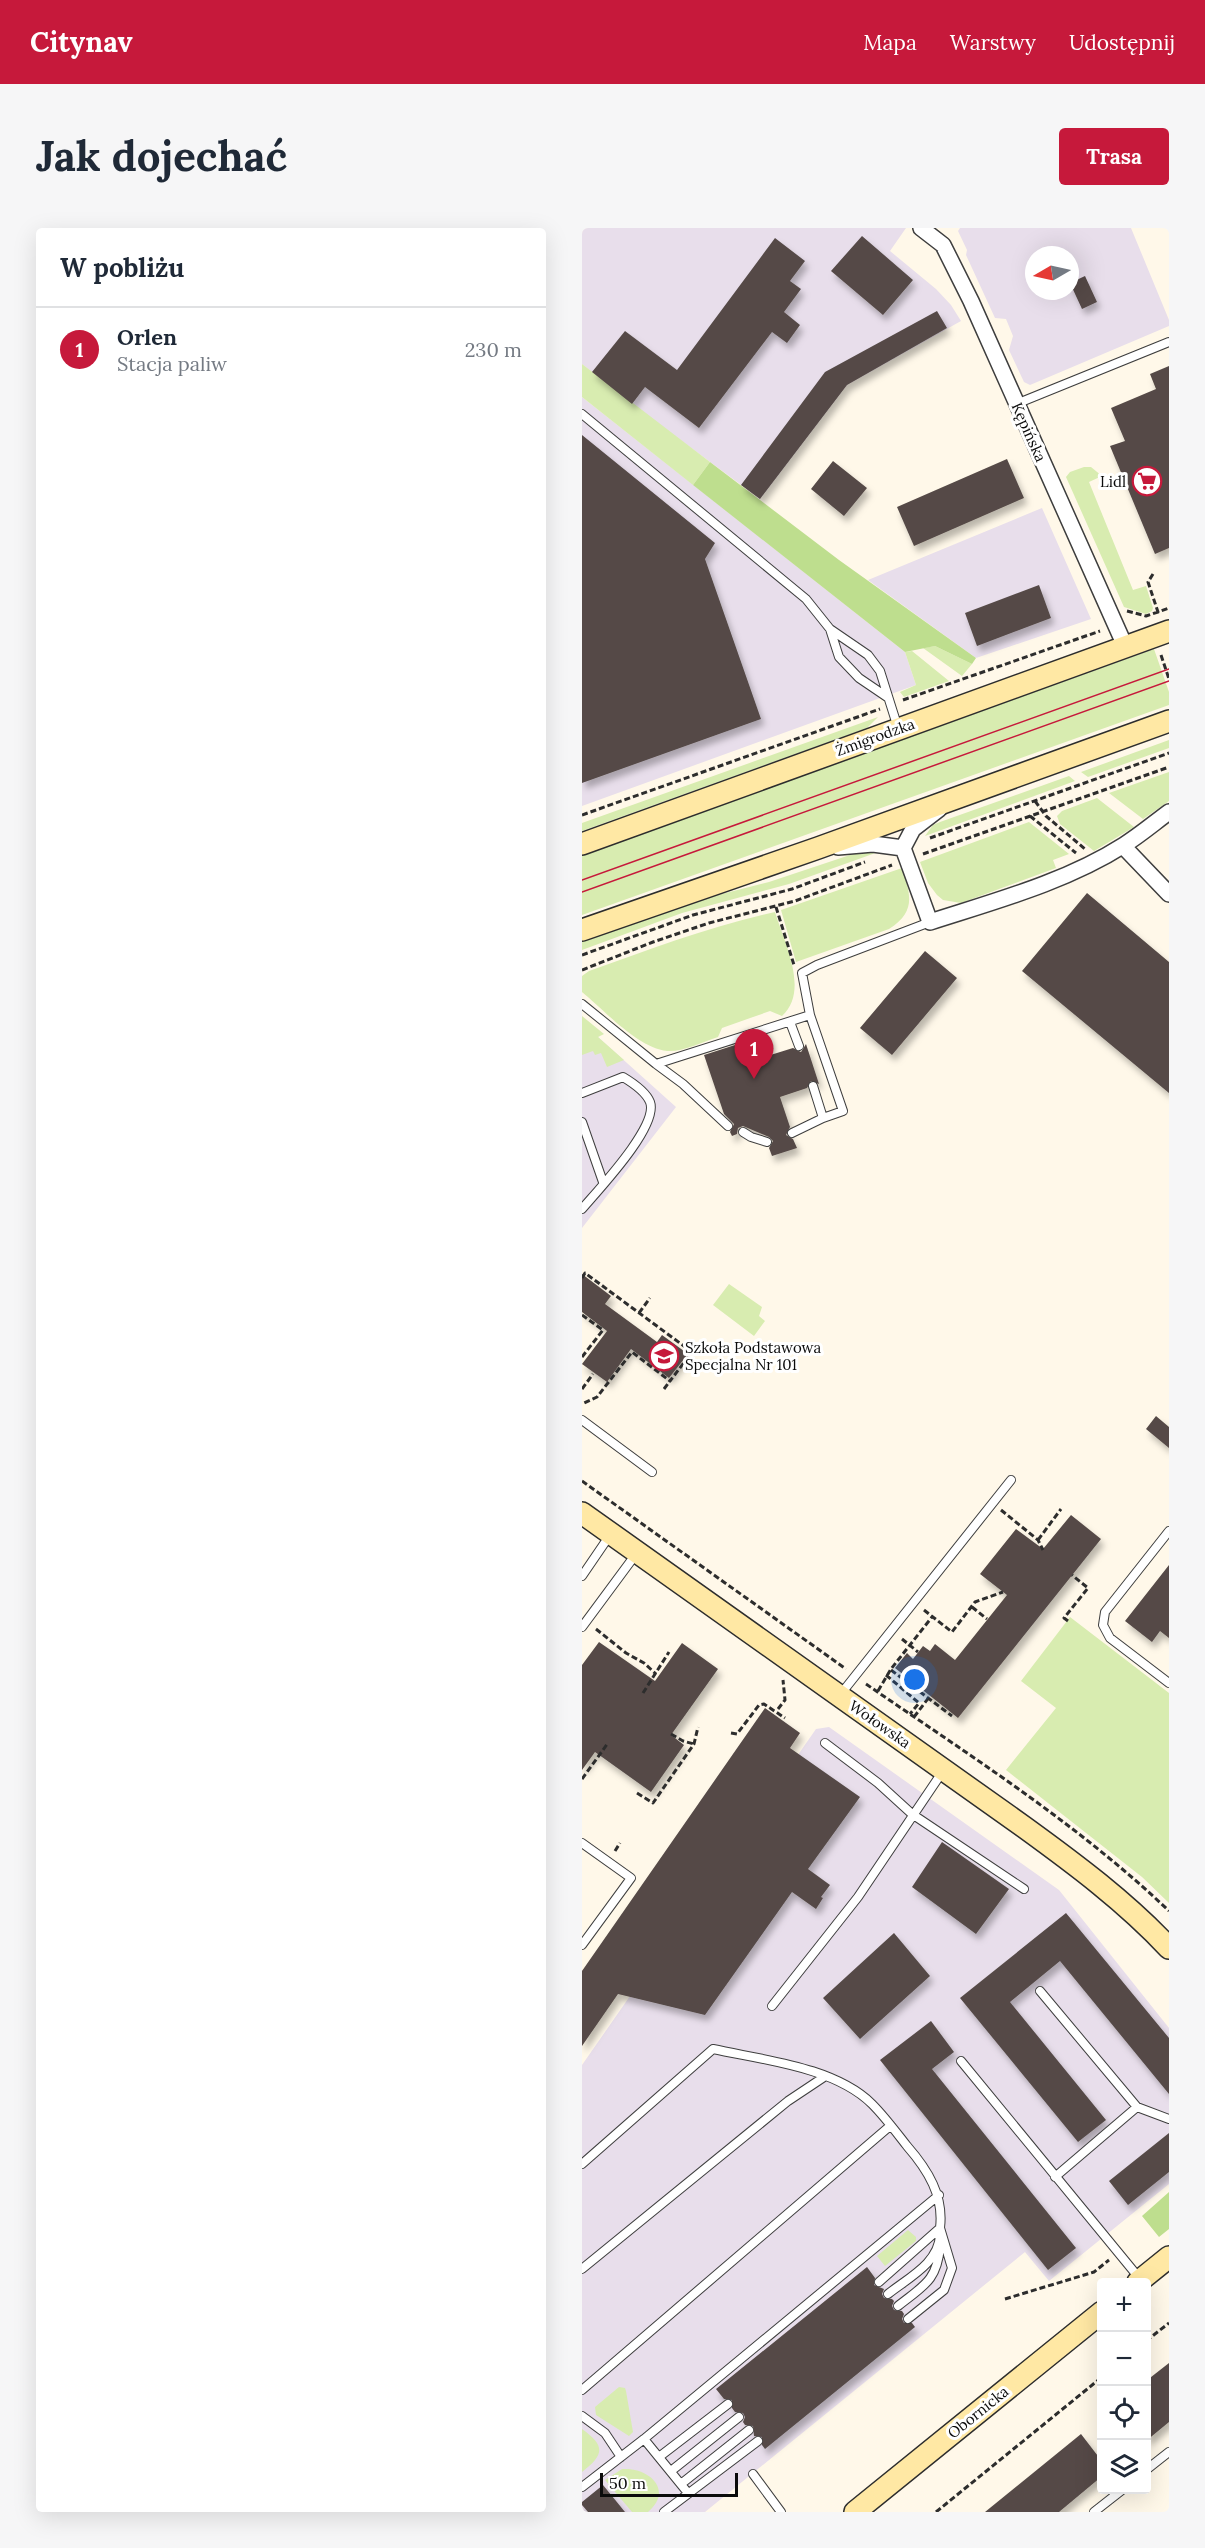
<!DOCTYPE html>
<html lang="pl">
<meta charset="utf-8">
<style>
body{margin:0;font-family:Lora,serif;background:#f6f6f7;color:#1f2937}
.controls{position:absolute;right:18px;bottom:18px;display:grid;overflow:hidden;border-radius:6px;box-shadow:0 6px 24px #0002}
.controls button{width:54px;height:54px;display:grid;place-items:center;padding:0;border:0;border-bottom:2px solid #e0e1e3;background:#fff;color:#1f2937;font:30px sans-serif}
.compass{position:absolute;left:443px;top:18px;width:54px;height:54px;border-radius:50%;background:#fff;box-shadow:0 6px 24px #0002;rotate:261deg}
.scale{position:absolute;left:18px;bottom:15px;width:138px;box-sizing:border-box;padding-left:6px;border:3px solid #0b0b0b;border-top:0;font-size:16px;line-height:21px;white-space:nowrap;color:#0b0b0b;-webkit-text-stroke:4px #fff;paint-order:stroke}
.you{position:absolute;left:333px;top:1452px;width:21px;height:21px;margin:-15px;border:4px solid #fff;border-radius:50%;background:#1a73e8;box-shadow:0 0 0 9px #1a73e833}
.badge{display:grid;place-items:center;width:39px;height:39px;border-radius:50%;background:#c6193b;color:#fff;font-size:20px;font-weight:700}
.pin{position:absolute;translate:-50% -50px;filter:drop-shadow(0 2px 3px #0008)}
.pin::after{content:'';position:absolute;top:32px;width:21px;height:18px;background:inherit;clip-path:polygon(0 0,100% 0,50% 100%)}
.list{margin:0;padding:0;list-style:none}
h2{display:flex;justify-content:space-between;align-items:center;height:78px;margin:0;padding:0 24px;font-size:26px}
h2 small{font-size:20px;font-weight:400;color:#747a83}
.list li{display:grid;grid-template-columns:39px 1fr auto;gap:18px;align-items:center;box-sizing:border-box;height:84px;padding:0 24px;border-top:2px solid #e0e1e3}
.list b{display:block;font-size:22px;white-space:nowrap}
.list p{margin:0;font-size:20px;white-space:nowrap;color:#747a83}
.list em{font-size:20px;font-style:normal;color:#747a83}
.icon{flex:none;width:33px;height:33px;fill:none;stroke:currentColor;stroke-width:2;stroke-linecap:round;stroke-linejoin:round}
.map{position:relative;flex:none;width:587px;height:2284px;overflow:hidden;border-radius:6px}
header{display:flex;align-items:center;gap:36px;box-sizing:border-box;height:84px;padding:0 30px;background:#c6193b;color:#fff}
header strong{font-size:28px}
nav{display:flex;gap:33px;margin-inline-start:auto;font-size:21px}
.intro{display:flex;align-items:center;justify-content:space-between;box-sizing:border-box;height:144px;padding:0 36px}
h1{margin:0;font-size:42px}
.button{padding:15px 27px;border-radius:6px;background:#c6193b;color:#fff;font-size:21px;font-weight:700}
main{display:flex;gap:36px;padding:0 36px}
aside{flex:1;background:#fff;border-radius:6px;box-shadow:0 6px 24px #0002}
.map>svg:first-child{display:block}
</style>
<header>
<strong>Citynav</strong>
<nav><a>Mapa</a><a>Warstwy</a><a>Udostępnij</a></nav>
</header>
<div class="intro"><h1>Jak dojechać</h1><a class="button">Trasa</a></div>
<main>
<aside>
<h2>W pobliżu<small></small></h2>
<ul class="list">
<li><span class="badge">1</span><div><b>Orlen</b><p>Stacja paliw</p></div><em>230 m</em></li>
</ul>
</aside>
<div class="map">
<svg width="587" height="2284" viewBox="0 0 587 2284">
<defs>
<filter id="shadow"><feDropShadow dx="3.5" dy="6" stdDeviation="3" flood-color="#0004"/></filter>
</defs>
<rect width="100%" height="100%" fill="#fff8e9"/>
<!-- industrial -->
<path fill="#e8deeb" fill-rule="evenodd" d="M0,0h324l-16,23 46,38 15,16 10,16 -114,64 -87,114 -128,-95 -50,-40z
M378,0h171l38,92v6l-139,59 -6,-3 -15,-32 4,-14 -7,-17 -11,-1 -29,-63 1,-5 -9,-19zM452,27h36v36h-36z
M0,169l323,255 11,33 -334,121z
M460,280l49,111 -115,39 -108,-78z
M16,809l78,70 -94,121v-186z
M247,1499l230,163 110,138v156l-120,97 -24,-29 -320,260h-123v-447l234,-336z"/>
<!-- green -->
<path fill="#d8ecb0" d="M0,136l128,98 -17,23 -111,-88z
M502,239h7l11,9 -13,6 44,108 13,-4 7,22 -1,3 -6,3 -22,-7 -58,-130 4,-5z
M353,418l37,18 -10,12 -39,-28z
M572,421l15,43v13l-587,210v-60z
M330,423l37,30 -45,16 -4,-5 16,-7 -11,-33z
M296,489l-11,11 -285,103v-8z
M587,512v8l-81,29 -7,-5z
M587,544v29l-26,18 -34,-26z
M487,548l6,5 -150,55 8,-11 7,-3z
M515,570l37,29 -40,24 -34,-27 -3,-8 5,-5z
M447,594l40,32 -16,6 3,8 -95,35 -18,-3 -6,-5 -9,-12 -8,-21z
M283,622l16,1 -92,33 -107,29 -100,37v-9l120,-42 67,-17z
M320,640c9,27 14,44 -13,61l-93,33 -15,-52z
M193,684c9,30 35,79 7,104l-12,-5 -48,17 -4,9c-16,5 -34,15 -51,14 -29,-3 -63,-41 -85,-59v-16l7,-5c62,-22 121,-45 186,-59z
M0,788l22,18 -6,3 26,23 -17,7 -6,-14 -6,2 -2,-4 -11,4z
M147,1056l33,23 -3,9 6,5 -11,15 -41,-31z
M488,1389l99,76v210l-27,-26 -136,-107 50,-62 -35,-27z
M326,2002l8,7v4l-31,25 -8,-10z
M37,2159l6,1 1,3 7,41 -4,4 -33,-21 -1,-8z
M0,2201c24,17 22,26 0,43z
M40,2241c27,-2 52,21 26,43h-16l-27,-32z"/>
<!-- forest -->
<path fill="#bede8e" d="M128,234l129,98 137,98 -4,6 -37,-18 -30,6 -212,-167z
M587,1964v37l-10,8 -17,-21z"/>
<!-- building -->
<path fill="#554a47" filter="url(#shadow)" d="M280,8l51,44 -30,35 -52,-44z
M193,10l30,23 -15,20 11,8 -17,23 16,13 -13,18 -15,-11 -73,96 -54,-41 -13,17 -40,-32 33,-41 52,39z
M503,48l12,26 -15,7 -12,-26z
M355,83l10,17 -100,57 -87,114 -19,-14 84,-113z
M587,138v182l-14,6 -45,-108 15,-5 -14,-33 45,-19 -6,-15z
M0,207l133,108 -10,16 56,160 -179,64z
M425,231l17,39 -110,48 -17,-39z
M251,233l34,27 -23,28 -33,-27z
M457,357l12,33 -74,28 -12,-33z
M505,665l82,69v131l-147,-122z
M343,723l32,27 -65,77 -32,-27z
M224,816l13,40 -8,-3 -4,7 -27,9 10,30 -4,8 7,4 4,9 -25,8 -3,-8 4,-7 -4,-4 -26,-11 -5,2 -1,6 -5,2 -2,-4 4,-8 -10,-10 -20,-59 31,-10 7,19 51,-16 8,4z
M0,1046l29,22 -6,8 52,38 5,-7 26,19 -19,24 -38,-29 -24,33 -25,-18 25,-33 -25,-19z
M574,1188l13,11v21l-23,-19z
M489,1287l30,24 -143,179 -63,-50 12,-15 6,6 10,-13 7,5 5,-7 20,16 52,-65 -27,-21 36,-45 27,20z
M587,1337v73l-9,-7 -8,11 -27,-21z
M17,1414l56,39 27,-38 36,26 -47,66 13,10 -33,47 -56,-40 -13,18v-105z
M183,1480l35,25 -10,15 70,49 -52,72 22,16 -9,12 2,1 -7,11 -24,-17 -87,123 -87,-21 -36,52v-75z
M360,1614l67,47 -33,45 -64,-47z
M484,1685l103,125v56l-109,-133 -50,41 96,118 -28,22 -118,-144z
M312,1705l36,43 -70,63 -37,-41z
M349,1793l23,31 -22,17 144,179 -28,22 -168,-210z
M587,1905v39l-41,33 -19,-24z
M285,2039l8,11 -1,7 10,4 -2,5 2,4 8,1 2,2 -2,5 2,4 8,1 2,3 -2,5 2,4h8l3,4 -150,122 -3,-4v-8l-8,-1 -1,-10 -8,-1 -2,-3 2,-5 -2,-4 -8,-1 -3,-4v-8l-8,-1 -8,-10z
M587,2135v59l-23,19v-60z
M499,2206l20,26v17l-42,35h-74z
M21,2257l22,27h-37l-6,-7v-3z"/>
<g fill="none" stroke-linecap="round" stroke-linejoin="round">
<!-- lane casing -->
<g stroke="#3e3e3e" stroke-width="10">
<path id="lane" d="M434,176l153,-62
M0,186l224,185 24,30 38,26 12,16 18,57
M248,401l9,28 20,21 28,19
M0,776l74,60 154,-49 -8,-42 15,-8 113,-43
M208,794l9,24
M74,836l27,20 45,42
M231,858l10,32
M0,865l41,-16c10,6 23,15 27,25 9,24 -52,88 -68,107
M0,894l21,60
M161,904l8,5 16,5
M210,905l31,-15 20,-7 -33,-96
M0,1192l70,52
M587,1303l-64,81 -2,13 7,13 59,45
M0,1348l28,-41
M0,1399l54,-73
M258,1467l171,-215
M243,1515l53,40 34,31 112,75
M0,1615l49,35 -49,67
M458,1763l97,116 32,12
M190,1778l86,-109 85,-126
M379,1833l179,218
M0,1936l131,-115c50,11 122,18 159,55 13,13 24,28 35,42 21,24 37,50 33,82l-61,54
M473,1949l82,-70
M0,2041l206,-168 36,-24
M306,2066c20,-16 51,-31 52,-59
M316,2078c25,-20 39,-25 42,-59
M326,2091l36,-29 8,-22 -12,-40
M0,2162l308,-264
M0,2188l23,17 16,24
M62,2211l44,54
M77,2229l69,-53
M564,2242l23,-18
M89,2243l68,-54
M171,2246l28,38
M99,2256l68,-54
M0,2259l62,-48 295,-244
M82,2284l94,-71
M512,2284l28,-22"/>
</g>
<!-- street casing -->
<g stroke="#3e3e3e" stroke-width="18">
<path id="street" d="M339,0l22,17 28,56 154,345
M541,618l46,48
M256,619l35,-3 30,4
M321,620l27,74c65,-21 136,-40 194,-77 16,-10 30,-22 45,-33
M321,620l10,-19 26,-20"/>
</g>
<!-- secondary casing -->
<g stroke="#2d2d2d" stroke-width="24">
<path id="secondary" d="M0,616l587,-213
M0,702l236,-82 351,-127
M0,1285l442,314c51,37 102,75 145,121
M556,2054l31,-25
M273,2284l247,-200"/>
</g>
<!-- path -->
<path stroke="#2d2d2d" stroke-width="3" stroke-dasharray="6 3" stroke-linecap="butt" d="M571,346l-5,8 10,30 11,-4
M545,383l19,5 12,-4 1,3
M579,427l8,24
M321,472l197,-69
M453,573l11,15 39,33
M0,587l298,-106
M448,588l46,37
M348,610l239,-85
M341,626l246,-87
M194,679l18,58
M0,727l111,-40 99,-26 73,-27
M0,742l71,-28 56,-19 86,-22 97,-36
M0,1050l3,-5 107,79 -22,29 -38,-29 -35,45 -15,7
M57,1085l11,-15
M0,1087l21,15 -21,27
M0,1161l11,-15
M82,1161l6,-8
M0,1253l264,188
M419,1282l37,30 5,10
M456,1312l23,-31
M390,1379l15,12
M342,1382l28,22 23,-30 28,-10
M486,1393l-4,-3 24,-30 -16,-13
M14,1401l30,24 18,10 12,11
M320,1411l16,13
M309,1442l61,46
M304,1447l33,28 -9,11
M284,1456c103,71 212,140 303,227
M296,1463l13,-22 41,-52
M61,1465l26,-41
M196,1481l7,-9 -2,-20
M332,1489l16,-21
M149,1505l6,1 22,-29 5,-1 21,14
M89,1506l12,7 11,3
M0,1551l26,-36
M55,1565l16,10 41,-59 4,-17
M33,1623l5,-8
M423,2071l89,-27 15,-12
M564,2113l23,-18
M354,2284l166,-135"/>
<!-- lane -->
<use href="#lane" stroke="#fff" stroke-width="8"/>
<!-- street -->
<use href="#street" stroke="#fff" stroke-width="15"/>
<!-- secondary -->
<use href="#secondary" stroke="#ffe8a4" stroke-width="21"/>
<!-- tram -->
<path stroke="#c6193b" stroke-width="1.5" d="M0,652l587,-211
M0,664l587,-211"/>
</g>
<!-- icons -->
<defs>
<g id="supermarket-ring" transform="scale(1.5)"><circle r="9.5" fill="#fff" stroke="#c6193b" stroke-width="1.5"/><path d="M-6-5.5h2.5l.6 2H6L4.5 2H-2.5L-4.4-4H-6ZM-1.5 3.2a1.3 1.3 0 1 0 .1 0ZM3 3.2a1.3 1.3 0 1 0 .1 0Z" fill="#c6193b"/></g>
<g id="school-ring" transform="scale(1.5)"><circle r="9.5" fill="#fff" stroke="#c6193b" stroke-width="1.5"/><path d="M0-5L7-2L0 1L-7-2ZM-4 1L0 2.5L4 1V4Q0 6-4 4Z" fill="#c6193b"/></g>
</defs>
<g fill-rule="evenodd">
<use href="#supermarket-ring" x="565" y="253"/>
<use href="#school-ring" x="82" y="1128"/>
</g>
<g text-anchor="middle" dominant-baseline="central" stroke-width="6" stroke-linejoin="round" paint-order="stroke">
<!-- street labels -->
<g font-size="15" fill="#0b0b0b" stroke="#fff">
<text transform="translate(447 204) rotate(66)">Kępińska</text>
<text transform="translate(293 509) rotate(-20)">Żmigrodzka</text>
<text transform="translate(298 1496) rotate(35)">Wołowska</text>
<text transform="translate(396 2184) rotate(-39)">Obornicka</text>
</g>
<!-- poi labels -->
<g font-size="15" fill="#0b0b0b" stroke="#fff" text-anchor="end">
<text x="544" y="253">Lidl</text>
<text x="103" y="1119" text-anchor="start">Szkoła Podstawowa<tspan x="103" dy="17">Specjalna Nr 101</tspan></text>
</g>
</g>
</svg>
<div class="controls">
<button>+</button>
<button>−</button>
<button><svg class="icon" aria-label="locate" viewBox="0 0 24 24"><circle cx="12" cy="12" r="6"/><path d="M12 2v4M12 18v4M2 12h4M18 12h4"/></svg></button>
<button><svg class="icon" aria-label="layers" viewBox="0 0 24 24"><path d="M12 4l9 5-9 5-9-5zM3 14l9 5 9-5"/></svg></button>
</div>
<svg class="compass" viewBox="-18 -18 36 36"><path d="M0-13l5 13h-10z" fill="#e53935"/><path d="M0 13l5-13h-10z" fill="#747a83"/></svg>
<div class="scale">50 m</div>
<div class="you"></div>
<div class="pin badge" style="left:172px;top:851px">1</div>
</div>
</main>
